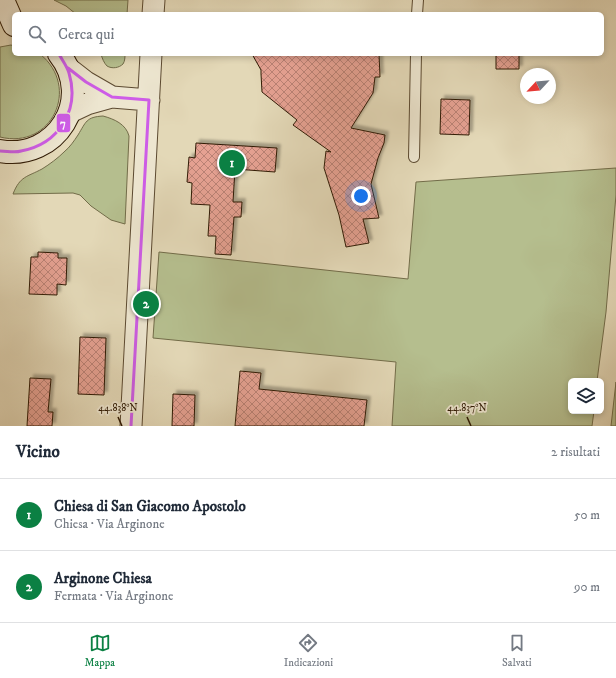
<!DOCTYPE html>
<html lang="it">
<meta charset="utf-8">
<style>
body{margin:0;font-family:"IM FELL DW Pica",serif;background:#f2f2f3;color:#1f2937}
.controls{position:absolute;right:12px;bottom:12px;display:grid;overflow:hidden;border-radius:6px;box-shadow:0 2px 6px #0003}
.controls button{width:36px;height:36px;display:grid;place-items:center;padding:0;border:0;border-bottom:1px solid #e0e1e3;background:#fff;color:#1f2937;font:20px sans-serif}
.compass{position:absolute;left:520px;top:68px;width:36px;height:36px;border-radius:50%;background:#fff;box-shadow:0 2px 6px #0003;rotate:244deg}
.you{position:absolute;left:361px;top:196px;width:14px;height:14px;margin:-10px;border:3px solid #fff;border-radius:50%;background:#1a73e8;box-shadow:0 0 0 6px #1a73e833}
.badge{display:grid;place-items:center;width:26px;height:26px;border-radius:50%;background:#0b8043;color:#fff;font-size:13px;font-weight:700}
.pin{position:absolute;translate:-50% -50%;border:2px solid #fff;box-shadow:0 1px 4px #0006}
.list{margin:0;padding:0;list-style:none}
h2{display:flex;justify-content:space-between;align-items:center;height:52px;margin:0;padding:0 16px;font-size:17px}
h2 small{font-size:13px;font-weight:400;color:#747a83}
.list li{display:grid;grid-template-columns:26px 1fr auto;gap:12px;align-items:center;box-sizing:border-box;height:72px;padding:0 16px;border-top:1px solid #e0e1e3}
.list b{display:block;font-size:15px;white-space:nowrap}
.list p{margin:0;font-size:13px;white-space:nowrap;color:#747a83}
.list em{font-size:13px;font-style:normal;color:#747a83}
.icon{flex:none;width:22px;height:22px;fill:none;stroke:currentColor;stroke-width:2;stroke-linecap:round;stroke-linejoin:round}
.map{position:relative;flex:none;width:616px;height:426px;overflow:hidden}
.search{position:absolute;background:#fff;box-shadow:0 2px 6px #0003;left:12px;right:12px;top:12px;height:44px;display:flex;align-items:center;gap:10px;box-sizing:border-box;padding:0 14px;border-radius:6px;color:#747a83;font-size:15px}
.sheet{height:196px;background:#fff}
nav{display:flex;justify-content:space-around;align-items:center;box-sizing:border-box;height:56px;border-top:1px solid #e0e1e3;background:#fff;font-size:11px;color:#747a83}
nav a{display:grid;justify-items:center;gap:2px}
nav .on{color:#0b8043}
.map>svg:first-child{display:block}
</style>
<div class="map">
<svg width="616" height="426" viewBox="0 0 616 426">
<defs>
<pattern id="building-cross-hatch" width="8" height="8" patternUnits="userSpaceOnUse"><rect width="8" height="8" fill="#e5a192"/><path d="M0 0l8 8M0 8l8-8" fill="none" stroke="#ba8275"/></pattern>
<filter id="shadow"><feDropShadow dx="3.5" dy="-3.5" stdDeviation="1" flood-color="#0004"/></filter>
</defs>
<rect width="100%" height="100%" fill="#e3d8b7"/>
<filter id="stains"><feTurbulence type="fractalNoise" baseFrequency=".005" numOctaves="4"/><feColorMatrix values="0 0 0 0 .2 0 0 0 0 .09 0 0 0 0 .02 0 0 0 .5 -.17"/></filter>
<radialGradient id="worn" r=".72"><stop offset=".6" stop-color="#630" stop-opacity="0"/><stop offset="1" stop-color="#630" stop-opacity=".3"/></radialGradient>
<!-- green -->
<path fill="#b5be8e" stroke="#726c49" d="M54,0h74l-1,14h-51l-10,-8z
M11,45l3,1v8h26c41,33 12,96 -40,83v-90z
M101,54h24c0,3 0,7 -2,10 -4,4 -11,5 -16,2 -3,-3 -5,-8 -6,-12z
M103,116c11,3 23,8 26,20l-4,88 -14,-4 -20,-14 -11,-11 -7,-2 -60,1c7,-18 14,-17 29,-25 8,-5 16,-11 22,-17 6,-5 10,-11 14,-17 8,-13 8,-18 25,-19z
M616,168v27l-10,117 -9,69h-26v30h23l-2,15h-200l4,-64 -243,-24 6,-86 249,27 8,-97z
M616,382v44h-5z"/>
<!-- building -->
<path fill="url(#building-cross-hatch)" stroke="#2f1a04" filter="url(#shadow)" d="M252,54h127l1,23h-5l-2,16 -22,35 34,7 -1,8 -6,15 -7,26 8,34 -16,1 6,24 -23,4 -7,-32 -15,-47 2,-17 5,1 -38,-27 4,-5 -35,-28 -1,-18v-4z
M496,54h23v15h-23z
M441,99l29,1 -1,35 -29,-1z
M196,143l81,5 -2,24 -40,-3 -2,33h9l-1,15h-7l-3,38 -16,-1 1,-18h-8l2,-31 -19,-1 1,-21 -5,-1 2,-25 6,1z
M38,252l20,1v5h9l-1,27 -9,-1v11l-28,-1 2,-37h7z
M80,337l26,1 -2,57 -26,-1z
M240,371l21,2 -2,16 108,11 -3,26h-129z
M30,378l21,1 -3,33h5l-1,14h-25z
M173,394l22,1 -1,31h-22z"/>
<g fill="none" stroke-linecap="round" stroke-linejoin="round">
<!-- service casing -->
<g stroke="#5c4a31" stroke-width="12">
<path id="service" d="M417,14l1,-14
M414,157l2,-103"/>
</g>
<!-- minor casing -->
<g stroke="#5c4a31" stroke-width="23">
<path id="minor" d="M153,14l1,-14
M68,68l18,14 26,15
M70,112l17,-8 25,-7 37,3
M131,426l20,-372"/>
</g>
<!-- secondary casing -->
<g stroke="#2f1a04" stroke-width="24">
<path id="secondary" d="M3,0l11,25
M0,151c56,10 95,-52 59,-97"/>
</g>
<!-- service -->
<use href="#service" stroke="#ede6d0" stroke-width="10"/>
<!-- minor -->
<use href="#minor" stroke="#ede6d0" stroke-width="21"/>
<!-- secondary -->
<use href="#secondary" stroke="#ede6d0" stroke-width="22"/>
<!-- bus-1 casing -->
<g stroke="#ede6d0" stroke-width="6">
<path id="bus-1" d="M68,68l18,14 26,15 37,3
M0,151c7,0 15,2 21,0 38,-7 59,-41 48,-78 -2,-7 -7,-13 -10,-19
M131,426l18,-326"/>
</g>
<!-- bus-1 -->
<use href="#bus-1" stroke="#ce5ce8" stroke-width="3"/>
</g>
<!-- ticks -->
<path fill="none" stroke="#2f1a04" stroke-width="1.5" d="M118,417l4,9M467,417l4,9"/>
<g font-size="10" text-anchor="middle" fill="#2f1a04" stroke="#ede6d0" stroke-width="3.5" stroke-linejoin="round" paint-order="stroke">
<text x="118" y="411">44.838°N</text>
<text x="467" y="411">44.837°N</text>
</g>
<rect stroke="#ede6d0" stroke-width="1.5" x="56" y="113" width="15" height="20" rx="4" fill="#ce5ce8"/>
<g font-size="11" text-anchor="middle" font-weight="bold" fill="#fff">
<text x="63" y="127">7</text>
</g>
<rect width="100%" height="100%" filter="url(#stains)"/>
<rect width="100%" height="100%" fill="url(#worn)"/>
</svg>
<div class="controls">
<button><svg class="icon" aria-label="layers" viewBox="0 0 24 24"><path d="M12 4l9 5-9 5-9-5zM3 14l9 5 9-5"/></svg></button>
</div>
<svg class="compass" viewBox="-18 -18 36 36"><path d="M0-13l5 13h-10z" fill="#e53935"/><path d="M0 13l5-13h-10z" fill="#747a83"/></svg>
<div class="you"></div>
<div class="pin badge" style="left:232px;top:163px">1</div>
<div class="pin badge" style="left:146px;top:304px">2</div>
<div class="search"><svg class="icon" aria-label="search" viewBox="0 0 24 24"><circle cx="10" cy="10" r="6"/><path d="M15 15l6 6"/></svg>Cerca qui</div>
</div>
<section class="sheet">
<h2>Vicino<small>2 risultati</small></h2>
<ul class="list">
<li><span class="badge">1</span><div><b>Chiesa di San Giacomo Apostolo</b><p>Chiesa · Via Arginone</p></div><em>50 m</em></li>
<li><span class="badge">2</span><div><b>Arginone Chiesa</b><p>Fermata · Via Arginone</p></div><em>90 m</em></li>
</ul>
</section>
<nav>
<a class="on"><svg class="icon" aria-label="map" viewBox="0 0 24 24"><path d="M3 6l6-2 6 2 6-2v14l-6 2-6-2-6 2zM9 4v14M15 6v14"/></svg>Mappa</a>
<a><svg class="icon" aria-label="directions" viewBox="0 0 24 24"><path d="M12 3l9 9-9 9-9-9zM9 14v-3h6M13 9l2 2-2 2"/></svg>Indicazioni</a>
<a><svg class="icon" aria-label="saved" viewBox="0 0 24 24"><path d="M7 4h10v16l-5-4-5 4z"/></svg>Salvati</a>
</nav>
